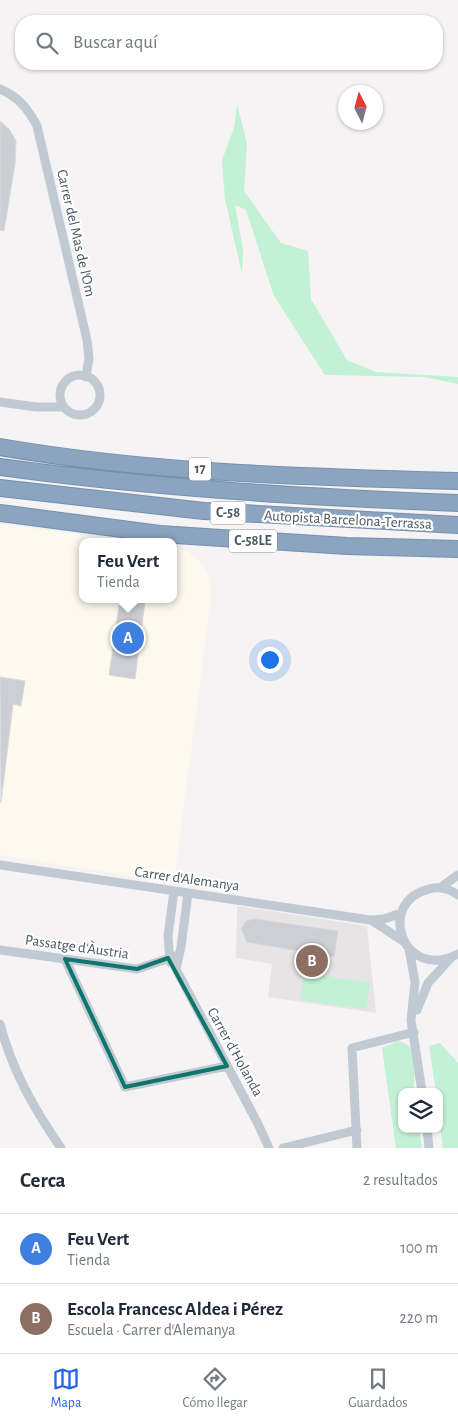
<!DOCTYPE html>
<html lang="es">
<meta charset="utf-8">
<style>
body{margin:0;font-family:"Alegreya Sans",sans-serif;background:#f6f6f7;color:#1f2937}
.controls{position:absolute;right:15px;bottom:15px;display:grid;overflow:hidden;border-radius:10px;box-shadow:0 1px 4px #0004}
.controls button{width:45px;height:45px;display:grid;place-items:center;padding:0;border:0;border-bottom:1px solid #e0e1e3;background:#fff;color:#1f2937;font:25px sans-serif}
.compass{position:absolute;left:338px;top:85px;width:45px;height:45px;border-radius:50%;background:#fff;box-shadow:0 1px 4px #0004;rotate:354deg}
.you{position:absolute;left:269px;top:659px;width:18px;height:18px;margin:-12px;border:4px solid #fff;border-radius:50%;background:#1a73e8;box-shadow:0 0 0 8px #1a73e833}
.badge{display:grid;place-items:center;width:32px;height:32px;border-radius:50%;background:#2563eb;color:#fff;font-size:16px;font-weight:700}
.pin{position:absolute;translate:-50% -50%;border:2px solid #fff;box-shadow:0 1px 5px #0006}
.popup{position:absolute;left:79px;top:538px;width:98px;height:65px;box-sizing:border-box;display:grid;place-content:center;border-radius:10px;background:#fff;filter:drop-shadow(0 1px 4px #0005);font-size:16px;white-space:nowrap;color:#747a83}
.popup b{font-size:19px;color:#1f2937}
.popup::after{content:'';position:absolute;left:50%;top:100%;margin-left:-10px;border:10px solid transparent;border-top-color:#fff}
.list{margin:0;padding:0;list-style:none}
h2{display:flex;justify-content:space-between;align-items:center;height:65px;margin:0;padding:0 20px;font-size:21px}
h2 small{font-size:16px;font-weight:400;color:#747a83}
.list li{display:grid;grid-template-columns:32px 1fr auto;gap:15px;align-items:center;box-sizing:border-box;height:70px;padding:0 20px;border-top:1px solid #e0e1e3}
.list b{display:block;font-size:19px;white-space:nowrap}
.list p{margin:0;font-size:16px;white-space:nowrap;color:#747a83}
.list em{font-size:16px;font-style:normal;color:#747a83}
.icon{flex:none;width:28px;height:28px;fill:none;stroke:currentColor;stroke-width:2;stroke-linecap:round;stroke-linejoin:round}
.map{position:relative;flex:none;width:458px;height:1148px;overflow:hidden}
.search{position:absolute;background:#fff;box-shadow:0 1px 4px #0004;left:15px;right:15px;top:15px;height:55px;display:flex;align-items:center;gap:12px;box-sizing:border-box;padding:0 18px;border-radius:20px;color:#747a83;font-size:19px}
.sheet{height:205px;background:#fff}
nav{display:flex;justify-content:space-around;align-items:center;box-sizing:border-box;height:70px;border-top:1px solid #e0e1e3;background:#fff;font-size:14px;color:#747a83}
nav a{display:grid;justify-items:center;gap:2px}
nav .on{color:#2563eb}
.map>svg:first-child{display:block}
</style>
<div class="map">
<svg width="458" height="1148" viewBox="0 0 458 1148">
<rect width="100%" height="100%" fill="#f5f3f3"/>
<!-- commercial -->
<path fill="#fdf9ef" d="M0,524l135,18h-52v57h90v-52l16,5 15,13 6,16 1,18 -37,284 -174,-28z"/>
<!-- education -->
<path fill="#e6e4e5" d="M237,906l130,20 9,87 -108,-16 4,-33 -36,-6z"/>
<!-- green -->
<path fill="#c3f1d5" d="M237,104l10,39 -3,48 37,52 27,8 3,48 36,61 29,12 82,5v7l-34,-7 -99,-2 -51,-79 -28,-86 -11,-5 8,45 -1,24 -17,-75 -3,-39 12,-32z
M304,973l66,10 -4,26 -66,-9z
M398,1041c25,6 14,33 16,51h-12v37h17l3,19h-26l-14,-100z
M440,1043l18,20v85h-15l-4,-29v-27h-3l-7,-46z"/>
<!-- building -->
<path fill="#cdcfd5" stroke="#d7d9de" d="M0,121l9,8 7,12 -1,23 -11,67 -4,-1z
M120,599l25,2 -10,78 -26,-4z
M0,677l25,4 -4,25 -8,-2 -12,99z
M255,919l83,12 -4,26 -87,-15 -6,-13 5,-8z"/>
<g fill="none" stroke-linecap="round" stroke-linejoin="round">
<!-- motorway casing -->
<g stroke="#7690ad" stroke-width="18">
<path id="motorway" d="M0,447c151,26 306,30 458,34
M0,467c152,21 305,30 458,36
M0,488l204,23 254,14
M0,513l160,21 187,12 111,3"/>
</g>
<!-- minor -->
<path stroke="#c1cad2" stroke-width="9" d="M0,89c19,8 28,20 37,37l50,214 2,18 -3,19
M60 395a20 20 0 1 1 40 0a20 20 0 1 1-40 0Z
M0,402l36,5h28
M0,865l370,55 14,-1 17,-6
M440,888l18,-13
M188,893l-7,54 -5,22 82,155 11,24
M458,895c-8,-6 -19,-9 -29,-6 -54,13 -26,94 29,65
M371,920l32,21
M409,949l6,33 -4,38 11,72
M0,950l137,19 42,-14
M65,959l60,128 102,-21
M170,962l-2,-26 6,-45
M417,1010l11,-27 22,-24
M0,1024c12,46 34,85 61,124
M427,1129l2,19
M283,1148l74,-18
M357,1148l-5,-100 62,-16"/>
<!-- motorway -->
<use href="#motorway" stroke="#8ba5c1" stroke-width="16"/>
</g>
<!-- marked area -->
<path fill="none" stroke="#0f766e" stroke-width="4" stroke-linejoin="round" d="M168,958l59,108 -102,21 -60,-128 72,10z"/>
<g text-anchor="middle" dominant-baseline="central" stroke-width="4.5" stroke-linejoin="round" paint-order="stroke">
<!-- shield labels -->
<g fill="#fff" stroke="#808990" stroke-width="1">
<rect x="189" y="457.5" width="22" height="23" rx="4"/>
<rect x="210.5" y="501.5" width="35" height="23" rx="4"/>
<rect x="229" y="529.5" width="48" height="23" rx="4"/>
</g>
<g font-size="14" font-weight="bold" fill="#4a5661">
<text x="200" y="469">17</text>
<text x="228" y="513">C-58</text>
<text x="253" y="541">C-58LE</text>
</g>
<!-- street labels -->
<g font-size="15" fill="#4a5661" stroke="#fff">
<text transform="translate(76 233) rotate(77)">Carrer del Mas de l'Om</text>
<text transform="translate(348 520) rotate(3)">Autopista Barcelona-Terrassa</text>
<text transform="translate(187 879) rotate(8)">Carrer d'Alemanya</text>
<text transform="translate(77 947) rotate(8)">Passatge d'Àustria</text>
<text transform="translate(235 1052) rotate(61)">Carrer d'Holanda</text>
</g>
</g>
</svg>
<div class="controls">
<button><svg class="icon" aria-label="layers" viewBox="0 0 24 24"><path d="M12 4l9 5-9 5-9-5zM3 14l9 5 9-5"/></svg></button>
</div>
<svg class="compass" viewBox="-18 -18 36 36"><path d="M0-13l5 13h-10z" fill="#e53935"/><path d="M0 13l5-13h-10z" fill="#747a83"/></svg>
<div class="you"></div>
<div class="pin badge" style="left:128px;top:638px;background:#3f7fe0">A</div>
<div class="popup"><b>Feu Vert</b>Tienda</div>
<div class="pin badge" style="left:312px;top:961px;background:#8d6e63">B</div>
<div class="search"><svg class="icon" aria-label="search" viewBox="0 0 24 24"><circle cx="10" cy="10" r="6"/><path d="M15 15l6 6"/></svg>Buscar aquí</div>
</div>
<section class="sheet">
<h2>Cerca<small>2 resultados</small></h2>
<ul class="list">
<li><span class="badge" style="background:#3f7fe0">A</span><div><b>Feu Vert</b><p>Tienda</p></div><em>100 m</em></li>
<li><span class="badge" style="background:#8d6e63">B</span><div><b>Escola Francesc Aldea i Pérez</b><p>Escuela · Carrer d'Alemanya</p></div><em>220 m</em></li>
</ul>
</section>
<nav>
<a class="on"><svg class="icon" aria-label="map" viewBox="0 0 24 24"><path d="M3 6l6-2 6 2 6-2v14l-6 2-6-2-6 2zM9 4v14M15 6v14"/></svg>Mapa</a>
<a><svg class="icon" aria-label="directions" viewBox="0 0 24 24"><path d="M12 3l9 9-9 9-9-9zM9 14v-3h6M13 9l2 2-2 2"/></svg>Cómo llegar</a>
<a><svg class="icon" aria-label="saved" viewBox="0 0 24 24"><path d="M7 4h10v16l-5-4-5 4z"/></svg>Guardados</a>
</nav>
